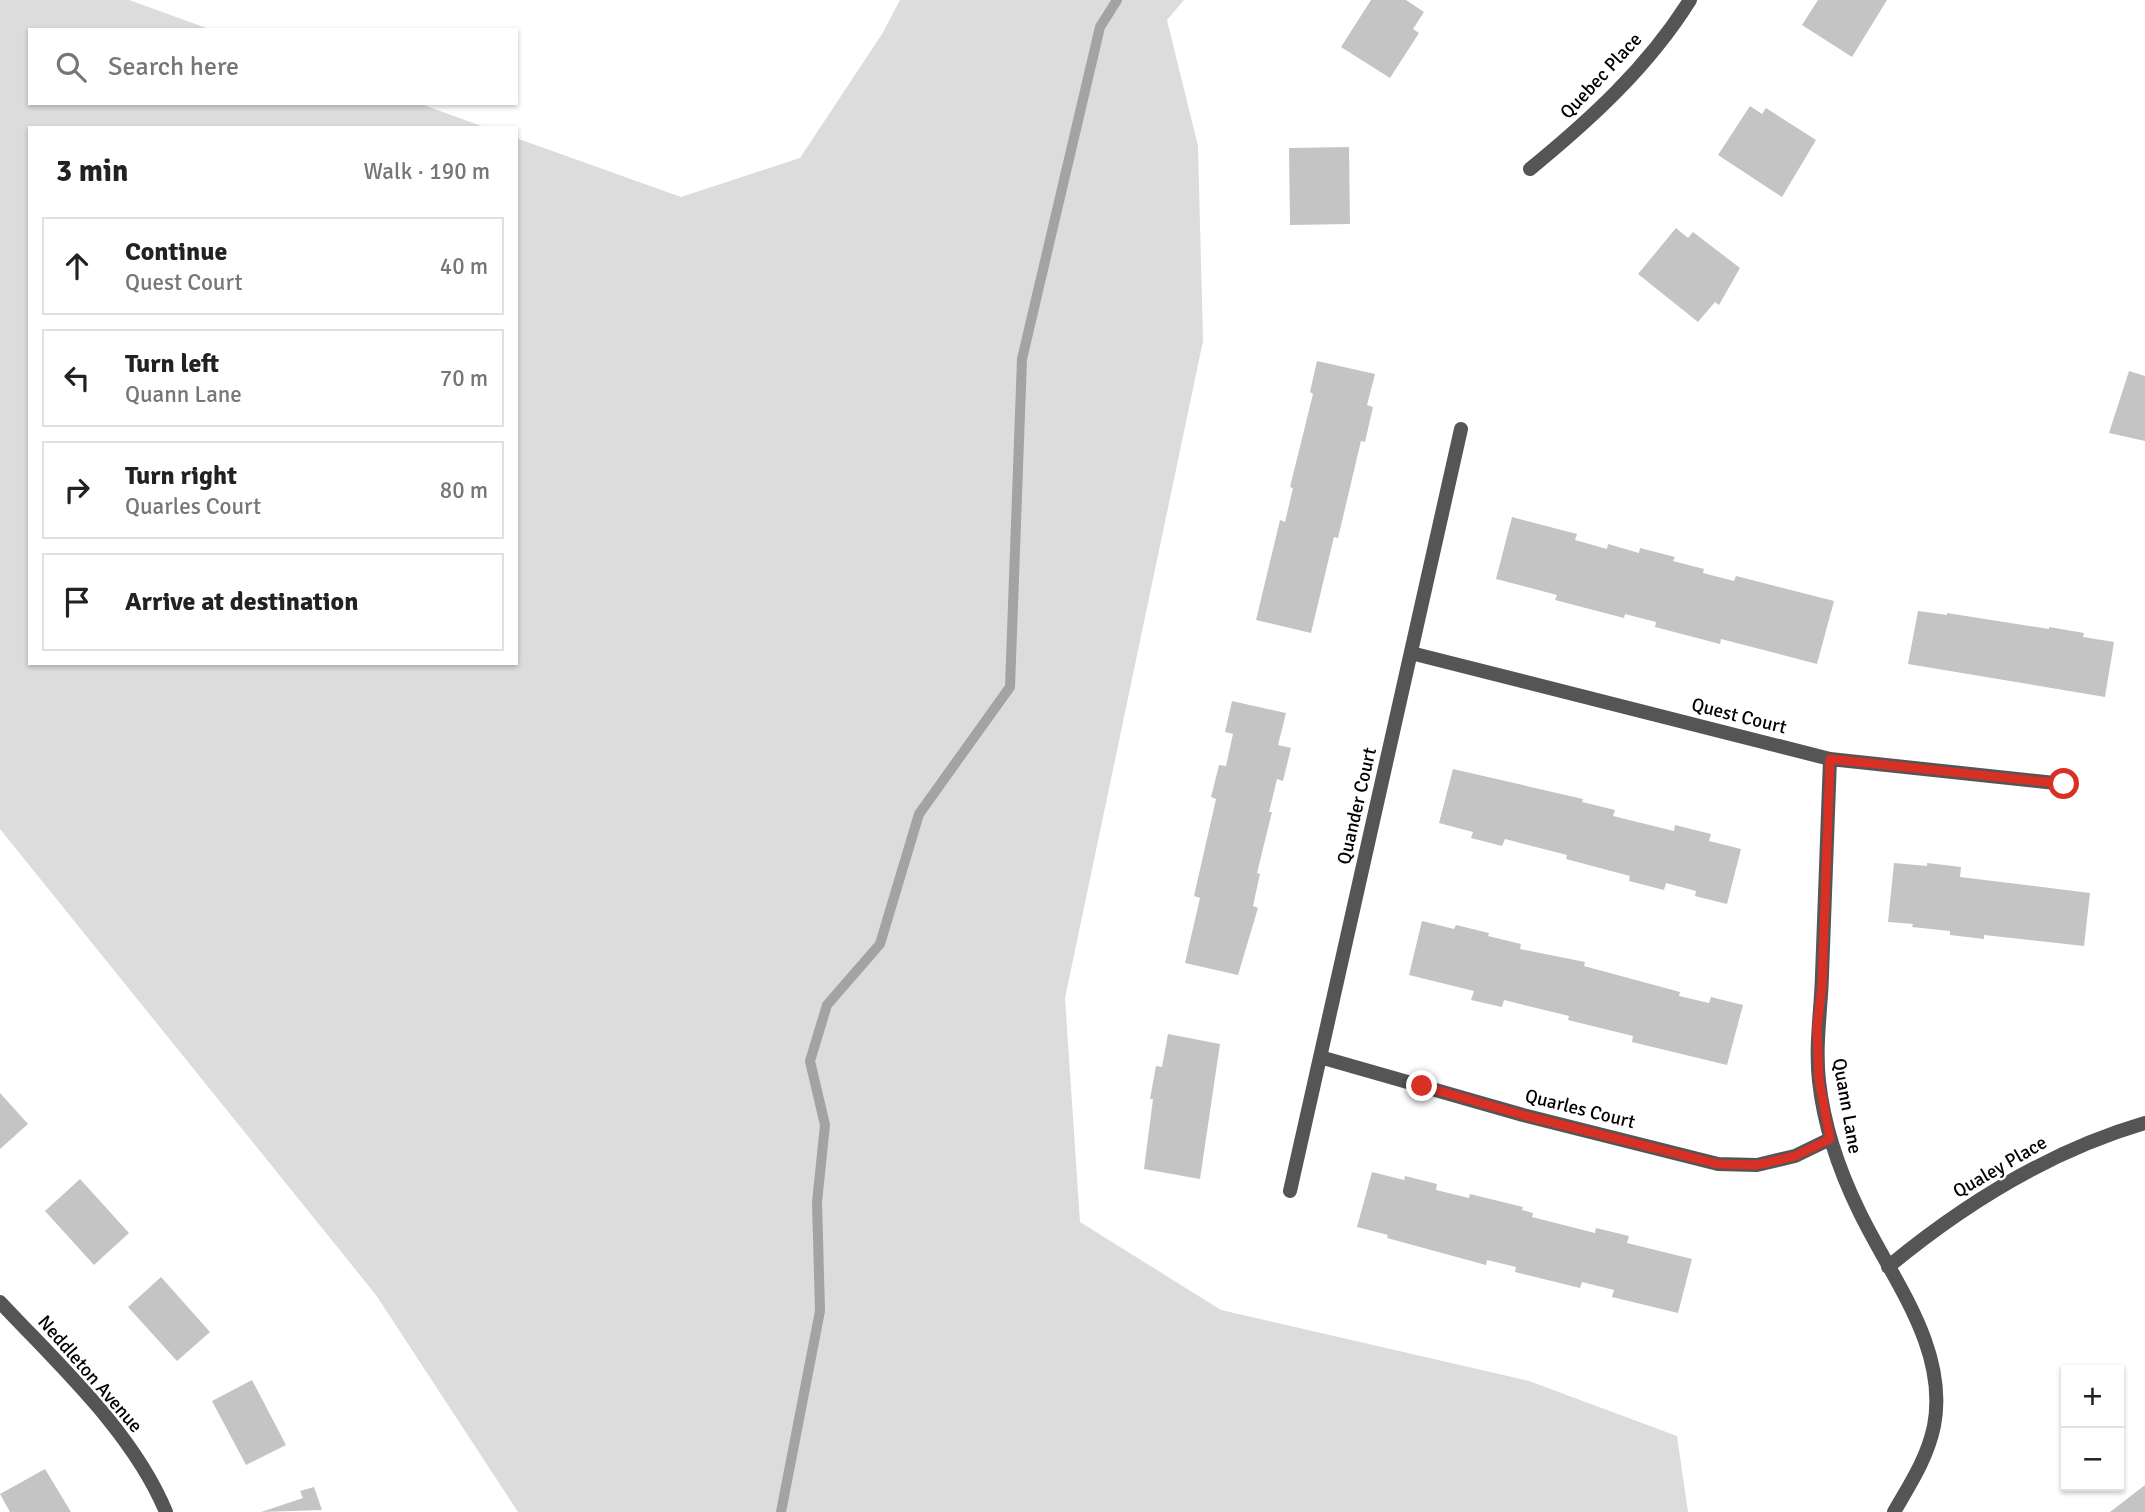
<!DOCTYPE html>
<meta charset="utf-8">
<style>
body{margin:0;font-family:Signika,sans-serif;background:#f6f6f6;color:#222}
.controls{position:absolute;right:21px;bottom:21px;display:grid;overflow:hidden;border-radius:0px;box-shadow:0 2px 5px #0004}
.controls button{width:63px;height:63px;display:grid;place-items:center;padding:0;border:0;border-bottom:2px solid #e0e0e0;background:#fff;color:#222;font:35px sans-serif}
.stop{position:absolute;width:21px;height:21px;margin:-16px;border:5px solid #d93025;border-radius:50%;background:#fff}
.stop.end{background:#d93025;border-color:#fff;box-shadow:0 2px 7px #0008}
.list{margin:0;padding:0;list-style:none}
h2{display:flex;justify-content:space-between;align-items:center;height:91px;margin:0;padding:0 28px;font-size:30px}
h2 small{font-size:23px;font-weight:400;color:#767676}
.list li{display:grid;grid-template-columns:46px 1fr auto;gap:21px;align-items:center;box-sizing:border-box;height:98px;margin:0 14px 14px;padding:0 14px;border:2px solid #e0e0e0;border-radius:0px}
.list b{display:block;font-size:26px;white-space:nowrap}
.list p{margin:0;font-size:23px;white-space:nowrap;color:#767676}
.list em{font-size:23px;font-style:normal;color:#767676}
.icon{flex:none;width:38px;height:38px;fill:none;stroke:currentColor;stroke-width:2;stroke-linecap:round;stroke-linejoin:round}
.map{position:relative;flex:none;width:2145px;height:1512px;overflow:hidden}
.search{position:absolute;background:#fff;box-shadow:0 2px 5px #0004;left:28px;top:28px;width:490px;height:77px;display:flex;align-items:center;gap:18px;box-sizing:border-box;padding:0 24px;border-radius:0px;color:#767676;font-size:26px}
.panel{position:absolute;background:#fff;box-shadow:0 2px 5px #0004;left:28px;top:126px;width:490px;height:539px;border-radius:0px}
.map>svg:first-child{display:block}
</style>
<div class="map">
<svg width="2145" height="1512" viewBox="0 0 2145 1512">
<rect width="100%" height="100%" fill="#fff"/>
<!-- green -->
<path fill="#dcdcdc" d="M0,0h129l83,30h-182v73h388l69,25h-457v535h486v-525l165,59 119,-39 82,-124 18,-34h284l-17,20 31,126 5,195 -138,657 15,224 141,88 308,71 148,55 11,76h-1170l-142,-217 -376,-466z"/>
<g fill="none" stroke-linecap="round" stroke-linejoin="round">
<!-- stream -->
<path stroke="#a3a3a3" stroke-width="10" d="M781,1512l39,-201 -3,-109 8,-77 -15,-64 17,-56 53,-61 39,-130 91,-127 12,-328 78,-332 17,-27"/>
</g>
<!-- building -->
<path fill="#c4c4c4" d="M1371,0h35l18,12 -11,17 6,4 -29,45 -49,-31z
M1818,0h69l-35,57 -50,-32z
M1750,106l12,8 4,-6 50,32 -34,57 -64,-42z
M1349,147l1,77 -60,1 -1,-77z
M1676,228l12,10 5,-6 47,36 -21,37 -4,-3 -17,20 -60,-48z
M1317,361l58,13 -8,31 6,2 -8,35 -4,-1 -23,97 -4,-1 -23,96 -55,-13 24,-100 5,2 8,-34 -3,-1 23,-93 -3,-2z
M2129,371l16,5v65l-36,-8z
M1512,517l65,17 -2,6 32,9 1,-5 31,9 1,-5 35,9 -2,4 31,8 -1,4 31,8 2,-5 98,25 -17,63 -96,-25 -1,5 -65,-17 1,-5 -31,-8 -1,4 -69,-18 2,-5 -61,-16z
M1918,611l29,4v-2l102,16v-2l35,6 -1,4 31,5 -9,55 -197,-33z
M1232,701l54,12 -8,32 13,3 -8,33 -6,-2 -8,33h3l-15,61 3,1 -7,32 5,2 -20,67 -53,-12 15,-65 -6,-2 22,-97 -5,-2 8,-32 7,1 7,-32 -8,-2z
M1453,769l130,30 -1,3 33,8 -2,6 61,15 1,-6 36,9 -2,7 32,8 -14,55 -32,-8 1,-5 -30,-8 -2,7 -35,-9 1,-5 -64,-17 1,-4 -62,-16 -3,7 -31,-8 2,-6 -34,-9z
M1894,863l33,3v-3l34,4 -1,10 130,16 -6,53 -100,-11v4l-34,-4v-4l-38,-4 1,-3 -25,-2z
M1422,921l32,8 2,-4 33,8 -1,3 33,8 -1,5 65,13 -1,4 96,26 -1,4 30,7 2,-6 32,8 -16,60 -95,-23 1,-6 -65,-16 1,-4 -65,-16 -2,7 -31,-7 3,-9 -65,-16z
M1168,1034l52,10 -20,135 -56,-10 9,-70h-3l6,-33 6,1z
M0,1093l28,31 -28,25z
M1372,1172l32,8 1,-4 32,8 -1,6 33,8 1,-4 53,13 -1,3 11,3 -1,4 63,16 1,-5 33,8 -2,7 65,16 -14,54 -66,-16 2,-7 -32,-8 -2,6 -65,-16 1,-5 -29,-7 -1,5 -99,-27 1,-3 -31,-8z
M80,1179l49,54 -35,32 -49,-54z
M161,1277l49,55 -33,29 -49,-54z
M252,1380l34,65 -40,20 -34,-64z
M45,1469l26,43h-61l-10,-18z
M2145,1485v27h-35z
M314,1487l8,23 -61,2 42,-14 -3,-7z"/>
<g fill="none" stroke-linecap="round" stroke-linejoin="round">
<!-- minor -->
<path stroke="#555" stroke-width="14" d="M1530,169c61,-50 118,-102 160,-169
M1411,653l419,106 234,25
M1830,759c-2,72 -5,144 -8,216 -1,36 -7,70 -3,106 5,46 20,89 40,130 32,67 90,137 75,215 -7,33 -24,58 -40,86
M1320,1057l203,58 195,49 39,1 38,-9 35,-17
M1290,1191l171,-762
M1888,1267c76,-63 161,-116 257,-144
M0,1302c58,62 133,130 166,210"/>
</g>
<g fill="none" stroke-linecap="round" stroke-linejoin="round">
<!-- route -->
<path stroke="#d93025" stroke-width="9" d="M1422,1086l101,29 195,49 39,1 38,-9 35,-17 -11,-59 -2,-52 5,-42 8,-227 234,25"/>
</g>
<g text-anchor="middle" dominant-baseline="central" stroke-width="5" stroke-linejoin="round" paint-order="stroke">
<!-- street labels -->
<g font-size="19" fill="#000" stroke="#fff">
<text transform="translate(1601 76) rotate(-47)">Quebec Place</text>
<text transform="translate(1739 716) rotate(14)">Quest Court</text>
<text transform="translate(1357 806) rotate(-77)">Quander Court</text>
<text transform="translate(1847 1106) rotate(80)">Quann Lane</text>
<text transform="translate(1580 1109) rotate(14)">Quarles Court</text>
<text transform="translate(2000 1167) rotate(-30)">Qualey Place</text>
<text transform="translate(90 1374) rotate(49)">Neddleton Avenue</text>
</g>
</g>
</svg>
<div class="controls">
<button>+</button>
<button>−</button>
</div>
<div class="stop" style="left:2064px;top:784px"></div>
<div class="stop end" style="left:1422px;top:1086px"></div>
<div class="search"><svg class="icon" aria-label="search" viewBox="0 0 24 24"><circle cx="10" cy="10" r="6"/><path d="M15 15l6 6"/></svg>Search here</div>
<section class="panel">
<h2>3 min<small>Walk · 190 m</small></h2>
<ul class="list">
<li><svg class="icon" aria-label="ahead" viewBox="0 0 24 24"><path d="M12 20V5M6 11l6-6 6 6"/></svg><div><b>Continue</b><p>Quest Court</p></div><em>40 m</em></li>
<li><svg class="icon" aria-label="left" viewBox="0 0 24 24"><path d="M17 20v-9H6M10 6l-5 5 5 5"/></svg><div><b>Turn left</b><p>Quann Lane</p></div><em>70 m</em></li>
<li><svg class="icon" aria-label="right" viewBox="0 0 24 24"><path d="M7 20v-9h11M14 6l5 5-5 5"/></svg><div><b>Turn right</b><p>Quarles Court</p></div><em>80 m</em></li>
<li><svg class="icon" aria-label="arrive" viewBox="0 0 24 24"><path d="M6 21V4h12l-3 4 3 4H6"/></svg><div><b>Arrive at destination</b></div></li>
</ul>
</section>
</div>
